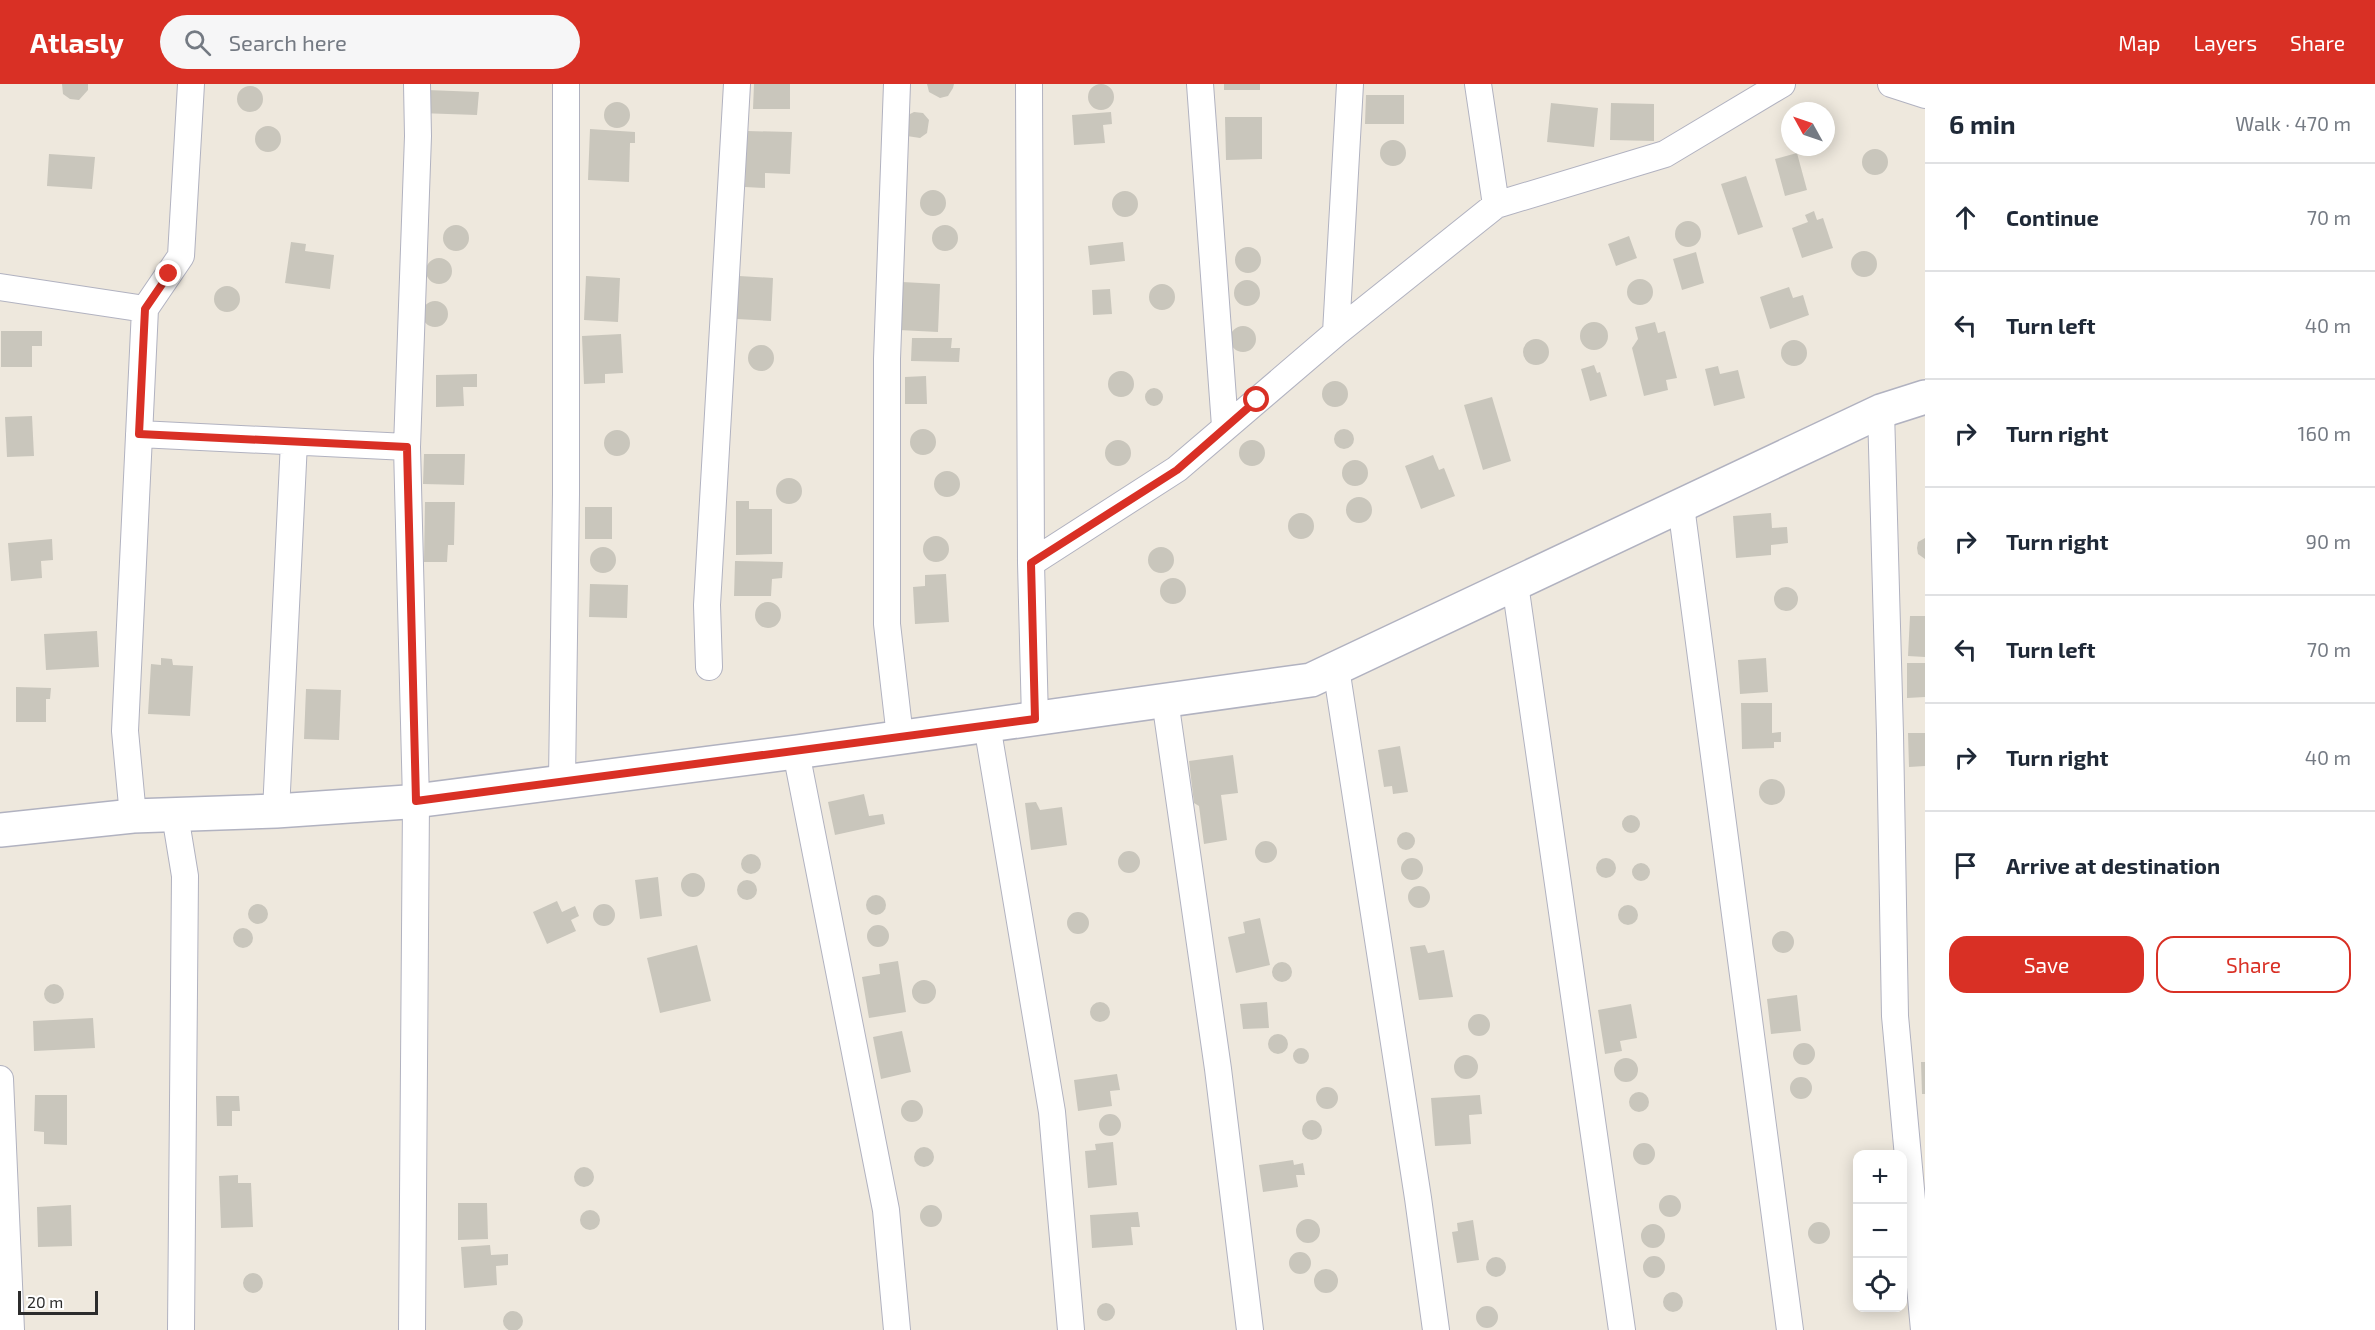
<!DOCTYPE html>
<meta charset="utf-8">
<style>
body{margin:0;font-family:"Exo 2",sans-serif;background:#f6f6f7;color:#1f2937}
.controls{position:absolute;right:18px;bottom:18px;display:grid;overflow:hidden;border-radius:12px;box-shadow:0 3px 15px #0003}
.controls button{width:54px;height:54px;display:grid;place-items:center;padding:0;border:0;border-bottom:2px solid #e0e1e3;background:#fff;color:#1f2937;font:30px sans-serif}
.compass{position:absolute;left:1781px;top:18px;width:54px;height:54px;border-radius:50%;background:#fff;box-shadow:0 3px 15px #0003;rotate:310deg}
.scale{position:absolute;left:18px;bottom:15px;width:80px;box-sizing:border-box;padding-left:6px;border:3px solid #2c2c2c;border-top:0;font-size:16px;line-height:21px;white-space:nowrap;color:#2c2c2c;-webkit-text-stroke:4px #fff;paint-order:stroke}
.stop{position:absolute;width:18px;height:18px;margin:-14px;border:4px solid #d93025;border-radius:50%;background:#fff}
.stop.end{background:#d93025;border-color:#fff;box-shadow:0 2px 6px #0008}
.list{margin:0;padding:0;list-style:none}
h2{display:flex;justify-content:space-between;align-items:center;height:78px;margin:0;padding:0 24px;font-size:26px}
h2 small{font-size:20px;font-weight:400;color:#747a83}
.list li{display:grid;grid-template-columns:39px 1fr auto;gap:18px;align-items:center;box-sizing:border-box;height:108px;padding:0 24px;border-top:2px solid #e0e1e3}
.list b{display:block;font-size:22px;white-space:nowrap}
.list em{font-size:20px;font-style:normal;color:#747a83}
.actions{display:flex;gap:12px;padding:18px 24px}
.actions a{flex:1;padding:14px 0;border:2px solid #d93025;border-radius:18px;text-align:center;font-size:21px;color:#d93025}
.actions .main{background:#d93025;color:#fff}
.icon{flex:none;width:33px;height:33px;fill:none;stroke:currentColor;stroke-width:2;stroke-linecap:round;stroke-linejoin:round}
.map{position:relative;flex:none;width:1925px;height:1246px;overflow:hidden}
header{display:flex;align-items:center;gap:36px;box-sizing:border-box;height:84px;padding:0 30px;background:#d93025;color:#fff}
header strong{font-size:28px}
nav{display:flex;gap:33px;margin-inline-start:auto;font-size:21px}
.search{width:420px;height:54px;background:#f6f6f7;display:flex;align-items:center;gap:15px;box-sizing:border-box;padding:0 21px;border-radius:33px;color:#747a83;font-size:22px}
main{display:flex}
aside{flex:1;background:#fff}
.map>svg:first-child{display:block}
</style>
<header>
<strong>Atlasly</strong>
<div class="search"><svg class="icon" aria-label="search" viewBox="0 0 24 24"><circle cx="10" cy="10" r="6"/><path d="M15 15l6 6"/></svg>Search here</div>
<nav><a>Map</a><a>Layers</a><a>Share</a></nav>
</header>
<main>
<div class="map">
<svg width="1925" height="1246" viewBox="0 0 1925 1246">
<rect width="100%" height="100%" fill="#eee8dd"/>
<!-- building -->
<path fill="#c9c6bc" d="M1088 13a13 13 0 1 1 26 0a13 13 0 1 1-26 0Z
M62,0h26v6l-9,10 -9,-1 -7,-5z
M754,0h36v25h-37z
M927,0h27l-1,4 -5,8 -8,2 -11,-6z
M1224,0h36v6h-36z
M237 15a13 13 0 1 1 26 0a13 13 0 1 1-26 0Z
M427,6l52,2 -2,23 -58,-2z
M1366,11h38v29h-39z
M604 31a13 13 0 1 1 26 0a13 13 0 1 1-26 0Z
M1551,19l47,5 -4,39 -47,-5z
M1611,19l43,1v37l-44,-1z
M914,28l9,1 6,7 -2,13 -7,5 -13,-2 -1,-20z
M1111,28l1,12 -9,1 2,18 -31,2 -2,-30z
M1225,33h37v42l-36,1z
M255 55a13 13 0 1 1 26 0a13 13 0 1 1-26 0Z
M590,45l45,3v11h-5l-1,39 -41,-2z
M747,47l45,1 -2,42 -25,-1v15l-20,-1z
M1380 69a13 13 0 1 1 26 0a13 13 0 1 1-26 0Z
M1862 78a13 13 0 1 1 26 0a13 13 0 1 1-26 0Z
M1797,69l10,37 -22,6 -10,-37z
M49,70l46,3 -3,32 -45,-3z
M1746,92l17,51 -25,8 -17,-51z
M920 119a13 13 0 1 1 26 0a13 13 0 1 1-26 0Z
M1112 120a13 13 0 1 1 26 0a13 13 0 1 1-26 0Z
M1814,127l3,9 6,-2 10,30 -31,10 -10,-30 16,-6 -3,-7z
M1675 150a13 13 0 1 1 26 0a13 13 0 1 1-26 0Z
M443 154a13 13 0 1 1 26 0a13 13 0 1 1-26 0Z
M932 154a13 13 0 1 1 26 0a13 13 0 1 1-26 0Z
M1629,152l8,22 -21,8 -8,-22z
M291,158l15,2 -1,7 29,4 -4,34 -45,-6z
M1123,158l2,19 -35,4 -2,-19z
M1235 176a13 13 0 1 1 26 0a13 13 0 1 1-26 0Z
M1851 180a13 13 0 1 1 26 0a13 13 0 1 1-26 0Z
M1696,168l8,31 -22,7 -9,-31z
M426 187a13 13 0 1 1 26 0a13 13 0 1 1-26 0Z
M586,192l34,2 -2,44 -34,-2z
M739,192l34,2 -2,43 -34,-2z
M1627 208a13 13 0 1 1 26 0a13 13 0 1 1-26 0Z
M1234 209a13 13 0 1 1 26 0a13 13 0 1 1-26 0Z
M902,198l38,2 -2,48 -39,-2z
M1149 213a13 13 0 1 1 26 0a13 13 0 1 1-26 0Z
M214 215a13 13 0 1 1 26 0a13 13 0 1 1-26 0Z
M1789,203l4,11 10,-3 6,20 -39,14 -10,-32z
M1110,205l2,25 -19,1 -1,-25z
M422 230a13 13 0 1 1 26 0a13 13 0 1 1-26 0Z
M1655,238l3,11 7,-2 12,47 -11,2 2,10 -24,6 -12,-48 6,-9 -3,-12z
M1580 252a14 14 0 1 1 28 0a14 14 0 1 1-28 0Z
M1230 255a13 13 0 1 1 26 0a13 13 0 1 1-26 0Z
M1,247h41v15h-10v21h-31z
M621,250l2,39 -18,1v9l-21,1 -2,-48z
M912,254h40l-1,10h9l-1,14 -48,-1z
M1523 268a13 13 0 1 1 26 0a13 13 0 1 1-26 0Z
M1781 269a13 13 0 1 1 26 0a13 13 0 1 1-26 0Z
M748 274a13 13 0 1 1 26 0a13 13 0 1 1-26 0Z
M1594,281l3,8 3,-1 7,24 -17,5 -9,-32z
M1718,282l2,8 18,-4 7,28 -31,8 -9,-37z
M1108 300a13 13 0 1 1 26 0a13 13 0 1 1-26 0Z
M477,290v13h-14l1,19 -28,1v-32z
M926,292l1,28h-22v-27z
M1322 310a13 13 0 1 1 26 0a13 13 0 1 1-26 0Z
M1145 313a9 9 0 1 1 18 0a9 9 0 1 1-18 0Z
M1492,313l19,64 -28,9 -19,-65z
M32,332l2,40 -27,1 -2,-40z
M910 358a13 13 0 1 1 26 0a13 13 0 1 1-26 0Z
M1334 355a10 10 0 1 1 20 0a10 10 0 1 1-20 0Z
M604 359a13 13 0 1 1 26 0a13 13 0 1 1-26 0Z
M1105 369a13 13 0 1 1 26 0a13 13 0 1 1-26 0Z
M1239 369a13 13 0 1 1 26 0a13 13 0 1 1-26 0Z
M424,370h41l-1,31 -41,-1z
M1433,371l6,15 5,-2 11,28 -34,13 -16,-43z
M1342 389a13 13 0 1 1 26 0a13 13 0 1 1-26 0Z
M934 400a13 13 0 1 1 26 0a13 13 0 1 1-26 0Z
M776 407a13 13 0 1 1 26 0a13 13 0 1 1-26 0Z
M1346 426a13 13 0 1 1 26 0a13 13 0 1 1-26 0Z
M736,417h13v8h23v45l-36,1z
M425,418h30l-1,43h-6l-1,17h-23z
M585,423h27v32h-27z
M1288 442a13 13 0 1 1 26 0a13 13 0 1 1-26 0Z
M1771,429l1,15 15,-1 1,16 -17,2v10l-35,3 -3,-42z
M923 465a13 13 0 1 1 26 0a13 13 0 1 1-26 0Z
M1925,454v21l-7,-5 -1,-6 1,-6z
M52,455l1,21 -12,1 1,17 -31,3 -3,-38z
M1148 476a13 13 0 1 1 26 0a13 13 0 1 1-26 0Z
M590 476a13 13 0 1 1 26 0a13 13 0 1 1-26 0Z
M735,477l48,1 -1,16 -10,1 -1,17h-37z
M946,490l3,48 -34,2 -2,-37 12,-1v-11z
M1160 507a13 13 0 1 1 26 0a13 13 0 1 1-26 0Z
M590,500l38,1 -1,33 -38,-1z
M1774 515a12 12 0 1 1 24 0a12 12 0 1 1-24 0Z
M755 531a13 13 0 1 1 26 0a13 13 0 1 1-26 0Z
M1910,532h15v41l-17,-1z
M97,547l2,36 -53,3 -2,-36z
M161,574l11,1 1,6 20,1 -3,50 -42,-2 3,-50 10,1z
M1766,574l2,34 -28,2 -2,-34z
M1907,579h18v34l-18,1z
M16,603l35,1 -1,11h-4v23h-30z
M306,605l35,1 -2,50 -35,-1z
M1741,619h31v30l9,-1v10h-7v6l-32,1z
M1908,649h17v33l-16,1z
M1400,662l8,46 -15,2 -1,-8 -8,1 -6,-37z
M1233,671l5,38 -17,2 6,45 -23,4 -5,-38 -5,-3 -5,-42z
M1759 708a13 13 0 1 1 26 0a13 13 0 1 1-26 0Z
M864,710l5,22 14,-2 2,10 -50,11 -7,-33z
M1036,718l4,8 22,-3 5,38 -36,5 -6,-47z
M1622 740a9 9 0 1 1 18 0a9 9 0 1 1-18 0Z
M1397 757a9 9 0 1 1 18 0a9 9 0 1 1-18 0Z
M1255 768a11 11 0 1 1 22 0a11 11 0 1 1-22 0Z
M1118 778a11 11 0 1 1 22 0a11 11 0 1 1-22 0Z
M741 780a10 10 0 1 1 20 0a10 10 0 1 1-20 0Z
M1596 784a10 10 0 1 1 20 0a10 10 0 1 1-20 0Z
M1401 785a11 11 0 1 1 22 0a11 11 0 1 1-22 0Z
M1632 788a9 9 0 1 1 18 0a9 9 0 1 1-18 0Z
M681 801a12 12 0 1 1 24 0a12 12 0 1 1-24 0Z
M658,793l4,39 -22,3 -5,-39z
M737 806a10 10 0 1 1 20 0a10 10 0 1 1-20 0Z
M1408 813a11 11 0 1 1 22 0a11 11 0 1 1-22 0Z
M866 821a10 10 0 1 1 20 0a10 10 0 1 1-20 0Z
M557,817l5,11 13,-6 4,10 -8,4 5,11 -29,13 -14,-32z
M593 831a11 11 0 1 1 22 0a11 11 0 1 1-22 0Z
M248 830a10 10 0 1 1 20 0a10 10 0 1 1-20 0Z
M1618 831a10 10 0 1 1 20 0a10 10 0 1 1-20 0Z
M1067 839a11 11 0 1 1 22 0a11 11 0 1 1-22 0Z
M1260,834l10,47 -34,8 -8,-36 17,-4 -2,-11z
M867 852a11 11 0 1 1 22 0a11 11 0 1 1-22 0Z
M233 854a10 10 0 1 1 20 0a10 10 0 1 1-20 0Z
M1772 858a11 11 0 1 1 22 0a11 11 0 1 1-22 0Z
M697,861l14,56 -51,12 -13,-55z
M1425,861l3,8 16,-3 9,47 -34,3 -9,-53z
M898,877l8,51 -37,6 -7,-41 18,-3 -1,-10z
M1272 888a10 10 0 1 1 20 0a10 10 0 1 1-20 0Z
M912 908a12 12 0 1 1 24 0a12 12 0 1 1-24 0Z
M44 910a10 10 0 1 1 20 0a10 10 0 1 1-20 0Z
M1797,911l4,36 -30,3 -4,-35z
M1090 928a10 10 0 1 1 20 0a10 10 0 1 1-20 0Z
M1267,918l2,26 -26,1 -3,-25z
M1631,920l6,34 -17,3 2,10 -17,3 -7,-44z
M1468 941a11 11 0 1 1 22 0a11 11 0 1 1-22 0Z
M93,934l2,30 -61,3 -1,-30z
M902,947l9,41 -30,7 -8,-42z
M1268 960a10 10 0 1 1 20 0a10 10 0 1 1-20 0Z
M1793 970a11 11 0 1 1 22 0a11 11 0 1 1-22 0Z
M1293 972a8 8 0 1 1 16 0a8 8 0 1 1-16 0Z
M1454 983a12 12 0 1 1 24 0a12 12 0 1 1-24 0Z
M1614 986a12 12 0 1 1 24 0a12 12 0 1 1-24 0Z
M1921,978h4v32h-3z
M1117,990l3,16 -10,1 2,15 -34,5 -4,-31z
M1790 1004a11 11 0 1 1 22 0a11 11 0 1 1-22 0Z
M1316 1014a11 11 0 1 1 22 0a11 11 0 1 1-22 0Z
M1629 1018a10 10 0 1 1 20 0a10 10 0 1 1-20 0Z
M35,1011h32v50l-23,-1v-12l-10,-1z
M1480,1011l2,19 -13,1 2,29 -36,2 -4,-48z
M216,1012h23l1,15h-8v15h-15z
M901 1027a11 11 0 1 1 22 0a11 11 0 1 1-22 0Z
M1099 1041a11 11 0 1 1 22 0a11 11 0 1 1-22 0Z
M1302 1046a10 10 0 1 1 20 0a10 10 0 1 1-20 0Z
M1113,1058l4,43 -29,3 -3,-37 11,-1 -1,-6z
M1633 1070a11 11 0 1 1 22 0a11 11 0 1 1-22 0Z
M914 1073a10 10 0 1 1 20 0a10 10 0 1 1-20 0Z
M1293,1076l1,5 9,-2 2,12h-9l2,12 -35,5 -4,-27z
M574 1093a10 10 0 1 1 20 0a10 10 0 1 1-20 0Z
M238,1091v8h13l2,44 -32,1 -2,-52z
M1659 1122a11 11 0 1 1 22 0a11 11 0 1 1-22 0Z
M458,1119h29l1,36 -30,1z
M71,1121l1,41 -34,1 -1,-40z
M920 1132a11 11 0 1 1 22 0a11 11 0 1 1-22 0Z
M580 1136a10 10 0 1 1 20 0a10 10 0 1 1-20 0Z
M1138,1128l2,15h-9l2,18 -41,3 -2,-33z
M1296 1147a12 12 0 1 1 24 0a12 12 0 1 1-24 0Z
M1473,1136l6,40 -22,3 -5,-31 6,-1 -1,-8z
M1808 1149a11 11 0 1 1 22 0a11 11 0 1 1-22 0Z
M1641 1152a12 12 0 1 1 24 0a12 12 0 1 1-24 0Z
M490,1161l1,10 17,-1v11l-12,1 1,19 -33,3 -3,-41z
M1289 1179a11 11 0 1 1 22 0a11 11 0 1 1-22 0Z
M1643 1183a11 11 0 1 1 22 0a11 11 0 1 1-22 0Z
M1486 1183a10 10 0 1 1 20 0a10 10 0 1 1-20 0Z
M1314 1197a12 12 0 1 1 24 0a12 12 0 1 1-24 0Z
M243 1199a10 10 0 1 1 20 0a10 10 0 1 1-20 0Z
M1663 1218a10 10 0 1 1 20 0a10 10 0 1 1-20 0Z
M1097 1228a9 9 0 1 1 18 0a9 9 0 1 1-18 0Z
M1476 1233a11 11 0 1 1 22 0a11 11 0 1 1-22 0Z
M503 1237a10 10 0 1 1 20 0a10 10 0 1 1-20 0Z"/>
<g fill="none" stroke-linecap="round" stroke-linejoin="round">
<!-- street casing -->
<g stroke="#b1b2c0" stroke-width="28">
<path id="street" d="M897,0l-10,275v265l13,113
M1029,0l2,479 4,156
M1200,0l25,342
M1478,0l18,121
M1891,0l34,11
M0,203l145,22
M1336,249l14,-249
M1881,327l9,323 5,282 29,314
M139,350l268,13
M1681,422l109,824
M1031,479l146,-94 159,-136 160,-128 169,-51 117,-70
M1515,500l107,746
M709,583l-2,-62 30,-521
M1336,584l82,530 18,132
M1165,616l53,369 32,261
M987,641l65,387 19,218
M796,668l90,458 11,120
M562,697l4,-287v-410
M276,727l18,-369
M175,731l10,61 -4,454
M133,732l-8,-85 20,-422 36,-53 10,-172
M0,995l11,251
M412,1246l4,-529 -9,-354 11,-311 -1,-52"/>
</g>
<!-- secondary casing -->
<g stroke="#b1b2c0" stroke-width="36">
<path id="secondary" d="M0,746l133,-14 143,-5 131,-9 389,-50 515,-72 570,-269 44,-14"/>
</g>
<!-- street -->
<use href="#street" stroke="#fff" stroke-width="26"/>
<!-- secondary -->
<use href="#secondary" stroke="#fff" stroke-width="33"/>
</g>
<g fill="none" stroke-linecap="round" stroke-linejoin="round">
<!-- route -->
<path stroke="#d93025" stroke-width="8" d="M169,190l-24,35 -6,125 268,13 9,354 619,-82 -4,-156 146,-93 80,-70"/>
</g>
</svg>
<div class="controls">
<button>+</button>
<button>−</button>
<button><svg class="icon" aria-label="locate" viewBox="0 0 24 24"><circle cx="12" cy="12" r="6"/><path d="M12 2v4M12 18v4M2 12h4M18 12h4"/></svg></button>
</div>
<svg class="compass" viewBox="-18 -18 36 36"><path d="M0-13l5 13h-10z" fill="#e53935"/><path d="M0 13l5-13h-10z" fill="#747a83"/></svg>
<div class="scale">20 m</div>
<div class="stop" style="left:1257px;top:316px"></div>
<div class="stop end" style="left:169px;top:190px"></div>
</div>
<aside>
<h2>6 min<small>Walk · 470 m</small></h2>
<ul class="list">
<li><svg class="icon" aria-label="ahead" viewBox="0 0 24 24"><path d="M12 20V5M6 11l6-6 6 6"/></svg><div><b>Continue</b></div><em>70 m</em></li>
<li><svg class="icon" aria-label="left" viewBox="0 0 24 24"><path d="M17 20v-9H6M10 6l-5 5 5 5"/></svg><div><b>Turn left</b></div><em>40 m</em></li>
<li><svg class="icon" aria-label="right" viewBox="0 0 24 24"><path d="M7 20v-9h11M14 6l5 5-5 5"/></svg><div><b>Turn right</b></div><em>160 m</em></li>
<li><svg class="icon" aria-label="right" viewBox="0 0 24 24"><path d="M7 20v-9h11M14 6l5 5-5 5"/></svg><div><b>Turn right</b></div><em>90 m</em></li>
<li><svg class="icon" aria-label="left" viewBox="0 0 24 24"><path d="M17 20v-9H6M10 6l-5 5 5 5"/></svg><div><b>Turn left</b></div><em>70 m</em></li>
<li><svg class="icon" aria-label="right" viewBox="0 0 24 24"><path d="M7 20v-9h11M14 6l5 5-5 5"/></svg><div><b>Turn right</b></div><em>40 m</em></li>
<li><svg class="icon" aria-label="arrive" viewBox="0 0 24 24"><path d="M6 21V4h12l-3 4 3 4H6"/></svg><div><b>Arrive at destination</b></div></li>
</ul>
<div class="actions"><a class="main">Save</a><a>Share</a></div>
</aside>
</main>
